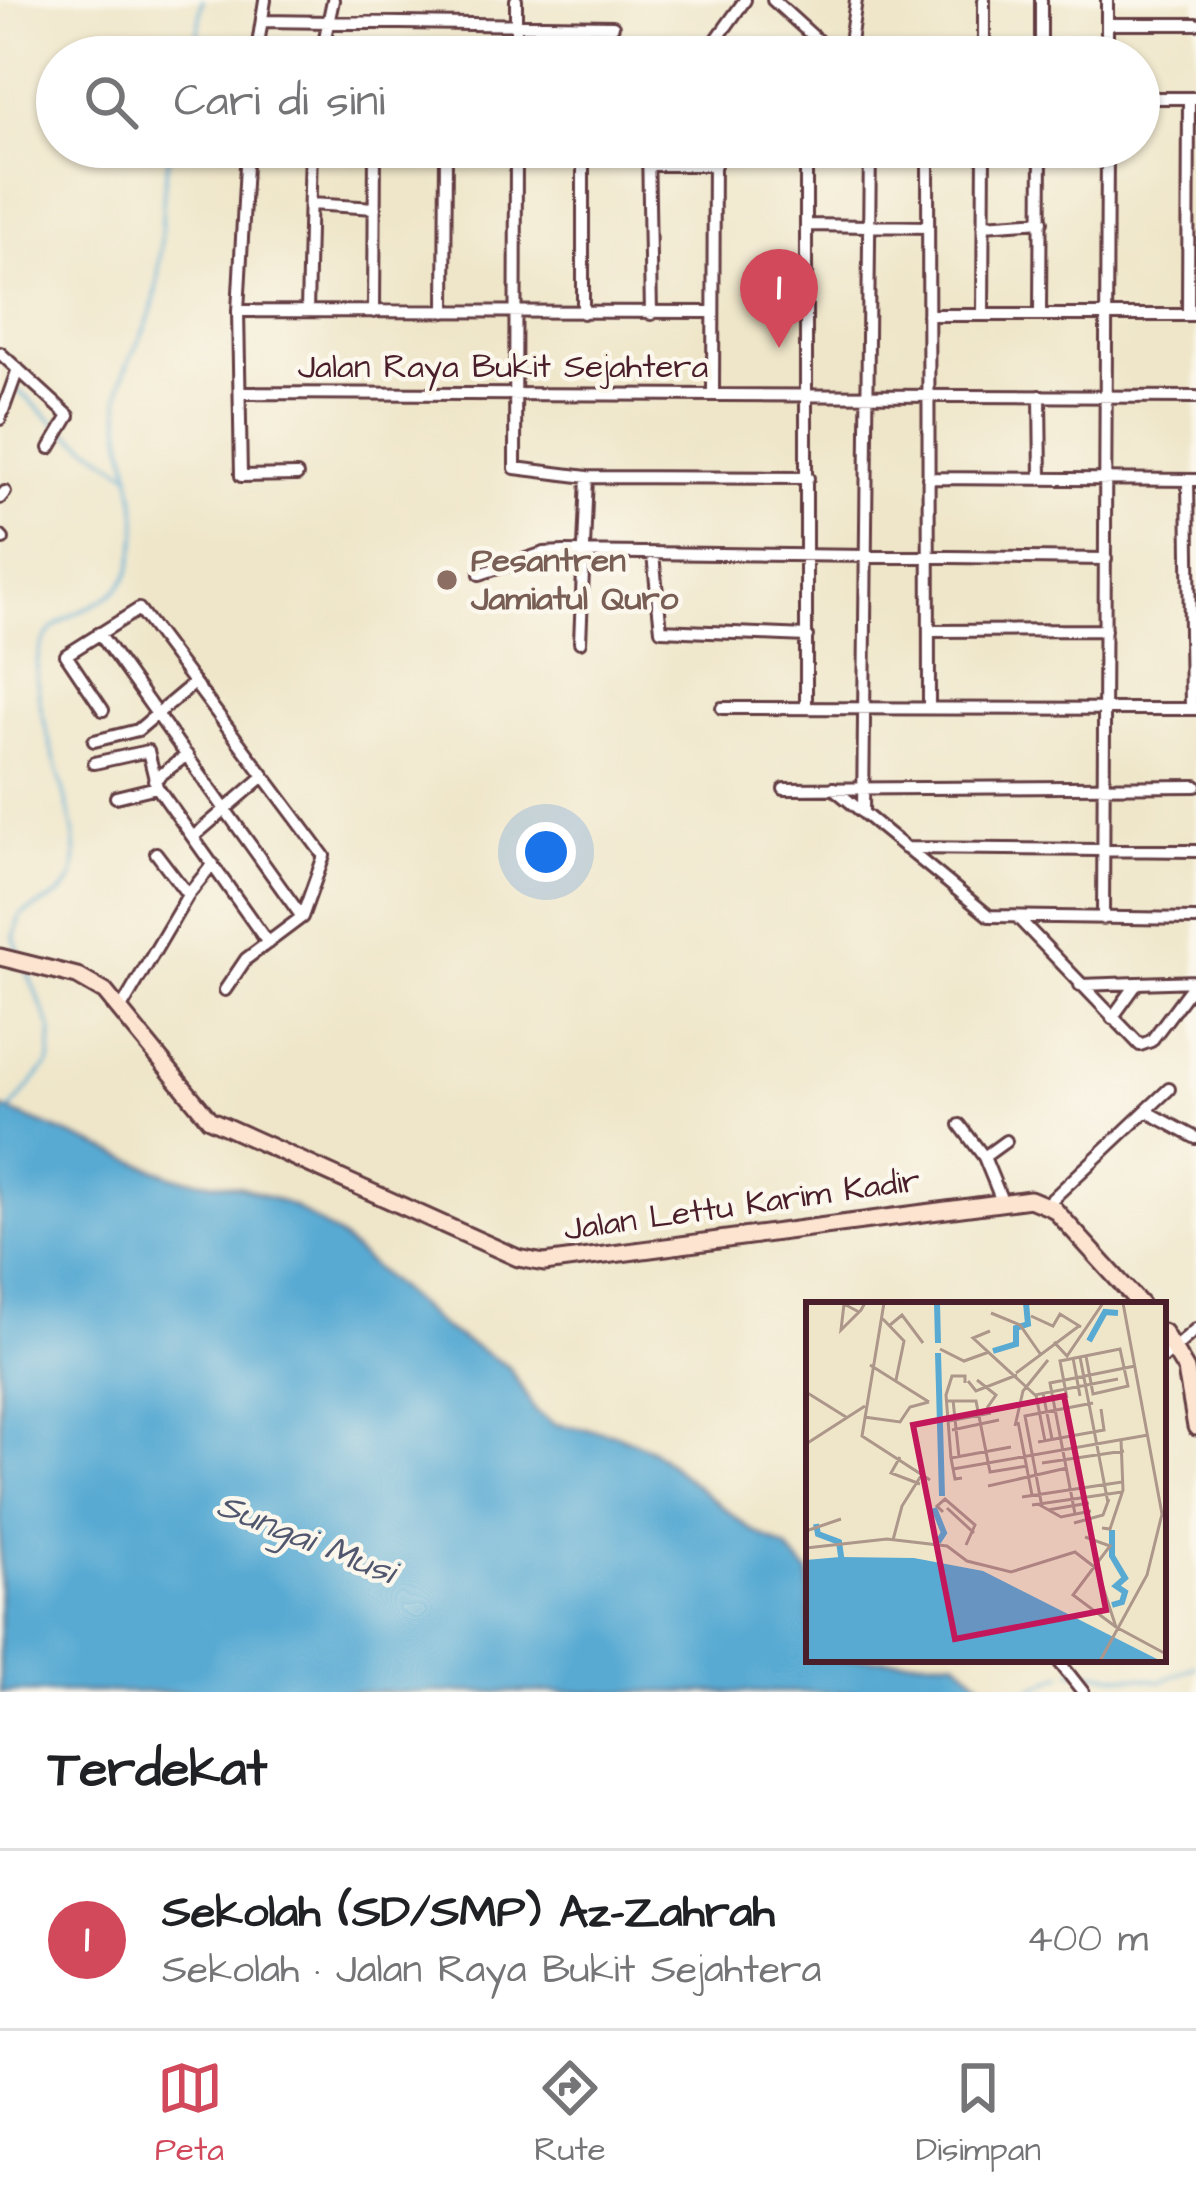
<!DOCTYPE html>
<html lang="id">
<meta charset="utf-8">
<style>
body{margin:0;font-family:"Architects Daughter",sans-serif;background:#f6f6f6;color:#202124}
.you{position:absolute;left:546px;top:852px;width:42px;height:42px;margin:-30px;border:9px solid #fff;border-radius:50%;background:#1a73e8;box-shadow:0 0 0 18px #1a73e833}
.badge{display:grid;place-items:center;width:78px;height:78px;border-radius:50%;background:#d1495b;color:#fff;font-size:39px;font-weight:700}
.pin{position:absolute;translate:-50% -99px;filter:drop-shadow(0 3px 6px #0008)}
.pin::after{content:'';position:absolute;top:63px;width:42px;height:36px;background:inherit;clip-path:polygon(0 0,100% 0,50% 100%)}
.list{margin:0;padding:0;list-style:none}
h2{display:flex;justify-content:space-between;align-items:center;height:156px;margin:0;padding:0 48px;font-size:51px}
h2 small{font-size:39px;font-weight:400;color:#757577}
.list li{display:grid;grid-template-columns:78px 1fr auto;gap:36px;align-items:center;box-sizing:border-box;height:180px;padding:0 48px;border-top:3px solid #e0e0e0}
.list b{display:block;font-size:45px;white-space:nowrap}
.list p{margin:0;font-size:39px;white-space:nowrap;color:#757577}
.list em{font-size:39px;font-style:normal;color:#757577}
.icon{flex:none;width:66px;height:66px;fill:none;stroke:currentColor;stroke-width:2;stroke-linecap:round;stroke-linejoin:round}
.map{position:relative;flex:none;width:1196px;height:1692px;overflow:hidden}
.search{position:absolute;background:#fff;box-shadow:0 3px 9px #0004;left:36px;right:36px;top:36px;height:132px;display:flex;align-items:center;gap:30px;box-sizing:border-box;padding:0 42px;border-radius:66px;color:#757577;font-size:45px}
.sheet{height:336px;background:#fff}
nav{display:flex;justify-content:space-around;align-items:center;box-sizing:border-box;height:168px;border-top:3px solid #e0e0e0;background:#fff;font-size:33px;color:#757577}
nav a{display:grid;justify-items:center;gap:6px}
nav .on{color:#d1495b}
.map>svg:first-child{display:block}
</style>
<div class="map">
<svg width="1196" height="1692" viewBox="0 0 1196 1692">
<rect width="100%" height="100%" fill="#fbf7ec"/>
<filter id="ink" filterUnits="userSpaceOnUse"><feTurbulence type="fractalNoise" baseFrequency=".00833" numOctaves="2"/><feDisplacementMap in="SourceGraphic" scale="24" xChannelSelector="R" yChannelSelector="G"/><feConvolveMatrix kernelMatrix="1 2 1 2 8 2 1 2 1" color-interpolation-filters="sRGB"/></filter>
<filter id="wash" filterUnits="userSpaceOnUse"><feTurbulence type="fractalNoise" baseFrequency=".004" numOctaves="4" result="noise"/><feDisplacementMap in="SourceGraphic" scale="48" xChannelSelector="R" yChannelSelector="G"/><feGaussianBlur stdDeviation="2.7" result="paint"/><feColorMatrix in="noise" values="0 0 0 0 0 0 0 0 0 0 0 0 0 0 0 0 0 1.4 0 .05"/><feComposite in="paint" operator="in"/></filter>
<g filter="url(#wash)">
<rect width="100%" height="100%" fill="#efe6c9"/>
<!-- water -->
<path fill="#58aad3" stroke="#51647f" stroke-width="3" d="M0,1107l174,70 68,10 51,19 44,29 106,93 66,39 27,45 18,12 62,10 35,15 99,80 38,21 21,23v86h146l37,33h-992z"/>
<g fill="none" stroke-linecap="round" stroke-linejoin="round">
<!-- stream -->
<path stroke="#58aad3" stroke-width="3" d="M195,57l7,-57
M15,388l42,37
M64,431l67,44
M21,957l-7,-19 6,-23c14,-8 37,-16 47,-28 33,-40 -41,-170 -29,-230 10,-54 80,-42 93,-91 18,-61 -10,-103 -12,-162 -1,-38 28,-67 35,-103 11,-50 4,-104 17,-154
M10,1110l40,-48 2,-31 -25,-60
M1072,1670l90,11 34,-15
M1025,1692l38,-18"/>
</g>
</g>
<g filter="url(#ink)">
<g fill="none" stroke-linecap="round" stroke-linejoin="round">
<!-- street casing -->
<g stroke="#633d43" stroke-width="16">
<path id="street" d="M773,0l63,57
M262,21l351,5
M1107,24h89
M256,57l9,-57
M321,57l12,-57
M516,57v-57
M704,57l41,-57
M848,57l8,-57
M984,57v-57
M1041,57v-57
M1107,57v-57
M1139,98h57
M247,147l-9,164 3,165 56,-1
M516,147l-1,321 72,9 221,1
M583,147v166
M648,147l3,167
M806,147v561
M928,147l1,561
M776,159l10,-12
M649,165h66
M310,204l65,4
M809,225l119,2
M983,225l59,-4
M238,311l474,1
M307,311l4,-164
M374,312l1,-165
M445,312l1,-165
M928,315h268
M983,315l1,-168
M1040,315l1,-168
M1188,315l1,-217
M0,353l69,63 -19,32
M242,393l954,4
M713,394l1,-247
M1040,396l1,83
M0,419l18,-50
M928,478l268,2
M1188,480l3,229
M0,498l5,-6
M0,536l3,3
M653,555l8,75 146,6
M480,574l64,-21 20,-1 542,7
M929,631l176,-1
M99,633l203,284
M580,642l7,-165
M722,708l474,1
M103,710l-37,-55 73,-46 185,247 -22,61 -56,42 -21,31
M94,741l44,-11 56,-47
M94,763l54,-12 9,36 111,156
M154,780l33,-25
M833,788l156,128 207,3
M784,789l412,-3
M116,797l41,-10
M863,813l7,-666
M193,837l71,-61
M905,848l291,3
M156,853l32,42
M1018,918l122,127 11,-4 45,-60
M1103,919l4,-772
M1080,985l116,-4
M122,1007l66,-112 25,-31
M1112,1018l24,-33
M1146,1111l50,27
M960,1125l24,32 18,44
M984,1157l22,-16
M1047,1204l122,-115
M1163,1358l33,-29
M1057,1659l26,33"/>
</g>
<!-- secondary casing -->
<g stroke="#633d43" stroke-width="21">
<path id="secondary" d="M0,957l77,19 28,16 104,127 309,139 26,5 486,-64 24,10 87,96
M1163,1332l23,38 10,57"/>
</g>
<!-- street -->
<use href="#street" stroke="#fff" stroke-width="10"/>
<!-- secondary -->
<use href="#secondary" stroke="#fde4d1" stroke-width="15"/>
</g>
</g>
<!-- markers -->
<circle fill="#8d6e63" stroke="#fbf7ec" stroke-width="4.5" cx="447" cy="580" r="12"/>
<g text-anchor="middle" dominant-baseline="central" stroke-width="9" stroke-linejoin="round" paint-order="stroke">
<!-- street labels -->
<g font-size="33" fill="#4a1f2b" stroke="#fbf7ec">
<text x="503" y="367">Jalan Raya Bukit Sejahtera</text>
<text transform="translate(742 1205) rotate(-8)">Jalan Lettu Karim Kadir</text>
</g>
<!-- education labels -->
<g font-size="33" font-weight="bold" fill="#785e54" stroke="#fbf7ec" text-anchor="start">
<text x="471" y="561">Pesantren<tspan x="471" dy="38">Jamiatul Quro</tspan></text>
</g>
<!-- water labels -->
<g font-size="36" font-style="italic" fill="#50576e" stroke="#fbf7ec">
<text transform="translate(306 1539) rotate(22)">Sungai Musi</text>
</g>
</g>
<!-- overview -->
<g transform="translate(806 1302)">
<rect width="360" height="360" fill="#efe6c9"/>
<path d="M34,255l74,1 69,13 178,90h-355v-101z" fill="#58aad3"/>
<path fill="none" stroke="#58aad3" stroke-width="6" d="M131,1l1,40M283,39l16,-29 13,1M187,49l23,-7v-16l12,-4 -2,-21M132,51l4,143M128,206l10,25 -6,9M10,222l2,10 21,8 3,21M306,228v26l13,22 -9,8 9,6 -3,10 -10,3"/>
<path fill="none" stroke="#ad968a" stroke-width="3" d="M78,1l-22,133 68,44M53,10l-15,-8 -3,26 20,-20 4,-7M185,11l29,12 21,30M225,14l22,10 7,-12 21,13M75,15l23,24 -8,39M84,23l12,-10 21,28M184,29l-17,7 62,57 83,-16M248,40l13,14 36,-53M134,47l24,12 25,-9M274,55l28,146M267,56l7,38M64,63l59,37M210,71l63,-47M171,78l19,15 -9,13M162,79l8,10 41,-16M0,90l40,25M237,91l9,46M230,93l9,46M261,96l-7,-37 60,-12 8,37 -35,8 -7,-38M147,98l6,57M140,99h30l14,71 37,-6M58,115l36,5 10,-15 19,-5M143,119l42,-8M212,120l14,73M209,124l8,-35 25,-31M146,128l47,-10M232,140l66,-12 -3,-21M0,142l59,-38M94,155l-9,16 29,11M145,156l60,-11M236,161l82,-12M147,167l195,-34M156,176l-7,1 -4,-21 -5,-63 6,-19h13v7M182,184l79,-18M216,195l100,-15M232,202l23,13 30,-6M226,203l90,-13M236,205l-17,-91 68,-13M141,206l27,25M242,208l41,-7M137,210l-6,-6 8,-7 30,26 -9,20M269,212l-25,-131 85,-17M268,221l29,-8 6,-16M296,226l8,1 13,-39 -2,-50M0,229l35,-12M279,235l25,9 -37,49 43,32M87,238l9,-34 22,-35M0,246l81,-9 60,7 20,15 44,11 64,-20 22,17 19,58 50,27M294,359l47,-86 15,-61 -39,-211"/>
<path fill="#c2185b" fill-opacity="0.15" stroke="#c2185b" stroke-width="6" d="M258,94l42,214 -151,29 -42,-214z"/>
<rect width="360" height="360" fill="none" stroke="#4a1f2b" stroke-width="6"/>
</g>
</svg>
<div class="you"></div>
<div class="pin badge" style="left:779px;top:348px">1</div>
<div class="search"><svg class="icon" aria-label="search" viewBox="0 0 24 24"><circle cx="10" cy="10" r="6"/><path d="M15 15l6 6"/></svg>Cari di sini</div>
</div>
<section class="sheet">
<h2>Terdekat<small></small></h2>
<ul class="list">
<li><span class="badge">1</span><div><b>Sekolah (SD/SMP) Az-Zahrah</b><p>Sekolah · Jalan Raya Bukit Sejahtera</p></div><em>400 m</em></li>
</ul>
</section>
<nav>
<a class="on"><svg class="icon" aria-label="map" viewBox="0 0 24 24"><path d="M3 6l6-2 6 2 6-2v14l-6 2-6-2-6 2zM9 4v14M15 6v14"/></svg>Peta</a>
<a><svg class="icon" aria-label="directions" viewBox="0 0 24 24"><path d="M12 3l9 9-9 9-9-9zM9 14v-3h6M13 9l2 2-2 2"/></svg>Rute</a>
<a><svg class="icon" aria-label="saved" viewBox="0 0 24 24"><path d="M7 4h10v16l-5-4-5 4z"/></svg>Disimpan</a>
</nav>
